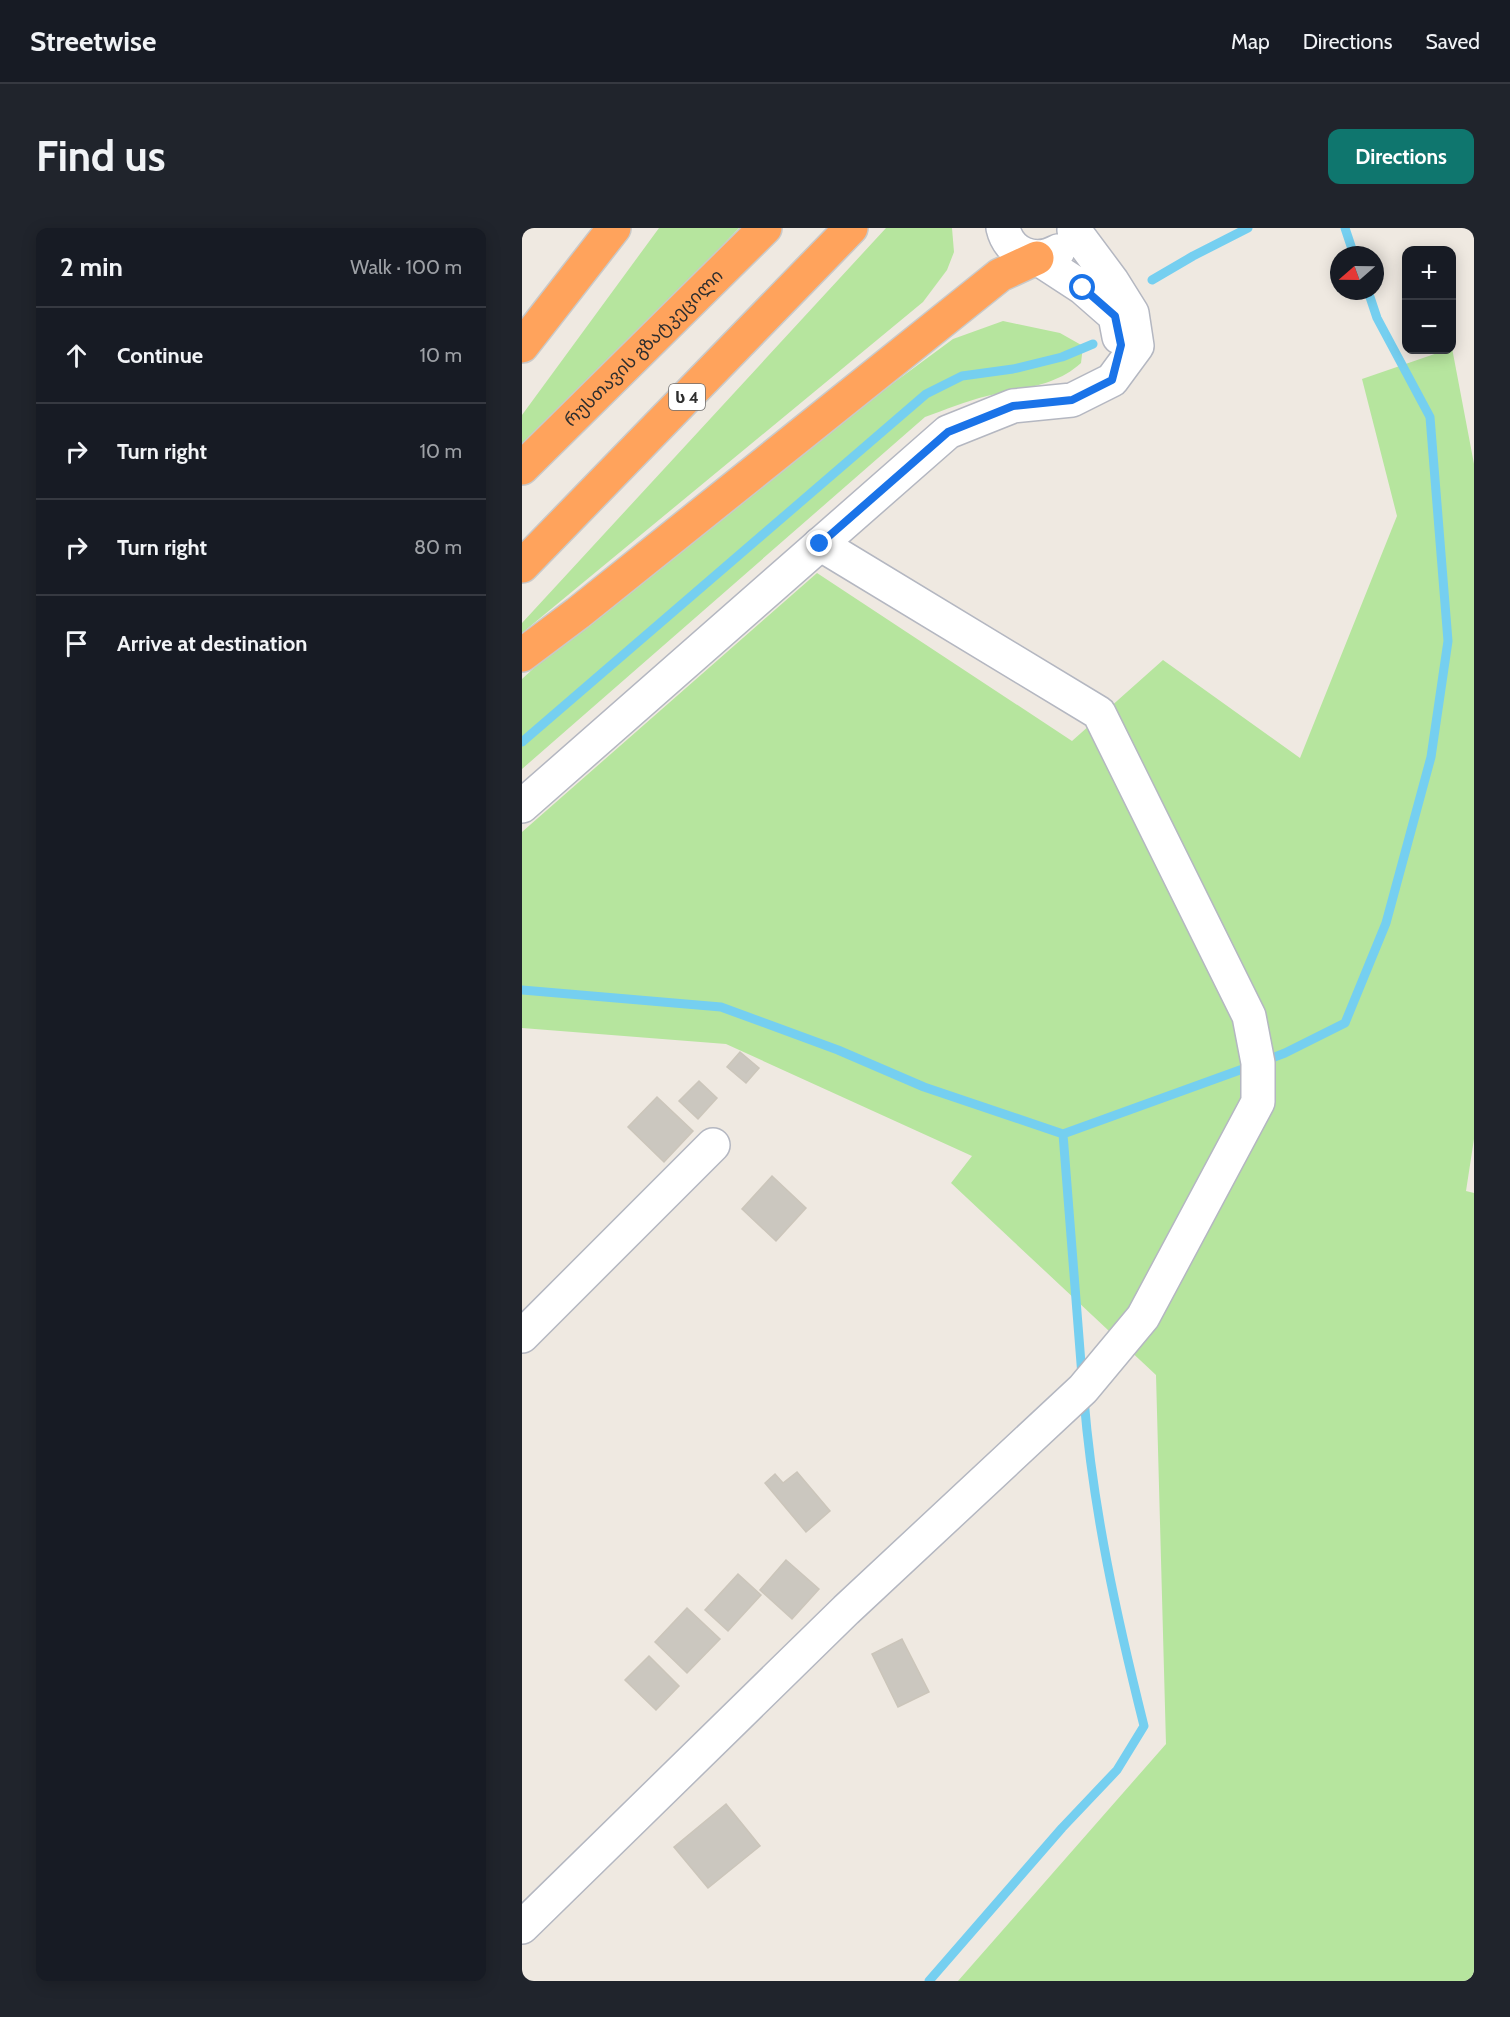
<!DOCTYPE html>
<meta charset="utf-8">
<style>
body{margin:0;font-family:Cabin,"Noto Sans Georgian",sans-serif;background:#20242c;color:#f1f3f6}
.controls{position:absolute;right:18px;top:18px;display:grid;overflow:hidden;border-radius:12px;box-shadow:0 3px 15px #0003}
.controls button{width:54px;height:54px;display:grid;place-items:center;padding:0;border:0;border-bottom:2px solid #363941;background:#171b24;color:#f1f3f6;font:30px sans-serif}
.compass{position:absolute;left:808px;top:18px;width:54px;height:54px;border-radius:50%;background:#171b24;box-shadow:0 3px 15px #0003;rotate:250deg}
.stop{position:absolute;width:18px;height:18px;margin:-14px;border:4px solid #1a73e8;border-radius:50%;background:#fff}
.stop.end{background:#1a73e8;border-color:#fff;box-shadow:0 2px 6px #0008}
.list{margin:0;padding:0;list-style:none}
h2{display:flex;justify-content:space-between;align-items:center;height:78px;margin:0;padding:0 24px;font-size:26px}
h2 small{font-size:20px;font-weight:400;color:#9ea1a6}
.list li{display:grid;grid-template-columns:39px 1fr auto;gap:18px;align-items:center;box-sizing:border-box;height:96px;padding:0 24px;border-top:2px solid #363941}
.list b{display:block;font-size:22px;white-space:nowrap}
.list em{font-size:20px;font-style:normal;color:#9ea1a6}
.icon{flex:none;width:33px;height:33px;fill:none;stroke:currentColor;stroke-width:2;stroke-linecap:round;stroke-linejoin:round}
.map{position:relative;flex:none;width:952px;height:1753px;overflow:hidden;border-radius:12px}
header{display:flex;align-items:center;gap:36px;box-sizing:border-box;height:84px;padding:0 30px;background:#171b24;border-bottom:2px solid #363941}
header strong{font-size:28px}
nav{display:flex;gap:33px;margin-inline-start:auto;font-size:21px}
.intro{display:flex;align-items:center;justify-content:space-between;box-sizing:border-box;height:144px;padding:0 36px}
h1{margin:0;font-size:42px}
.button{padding:15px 27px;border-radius:12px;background:#0f766e;color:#fff;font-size:21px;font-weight:700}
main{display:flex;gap:36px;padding:0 36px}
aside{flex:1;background:#171b24;border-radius:12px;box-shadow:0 3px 15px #0003}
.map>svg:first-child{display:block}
</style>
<header>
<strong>Streetwise</strong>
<nav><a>Map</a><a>Directions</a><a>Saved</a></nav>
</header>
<div class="intro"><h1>Find us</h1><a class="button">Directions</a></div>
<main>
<aside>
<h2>2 min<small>Walk · 100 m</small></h2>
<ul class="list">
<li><svg class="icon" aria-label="ahead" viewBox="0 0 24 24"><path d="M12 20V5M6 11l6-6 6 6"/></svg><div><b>Continue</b></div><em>10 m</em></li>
<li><svg class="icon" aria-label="right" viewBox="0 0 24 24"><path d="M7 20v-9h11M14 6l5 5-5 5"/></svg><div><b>Turn right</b></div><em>10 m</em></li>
<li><svg class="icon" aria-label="right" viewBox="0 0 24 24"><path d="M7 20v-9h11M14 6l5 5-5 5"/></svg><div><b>Turn right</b></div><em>80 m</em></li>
<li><svg class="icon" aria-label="arrive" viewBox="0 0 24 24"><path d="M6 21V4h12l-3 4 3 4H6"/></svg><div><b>Arrive at destination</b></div></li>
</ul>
</aside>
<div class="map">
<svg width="952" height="1753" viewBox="0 0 952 1753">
<rect width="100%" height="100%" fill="#efe9e1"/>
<!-- green -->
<path fill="#b6e59e" d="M137,0h80l-217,227v-40z
M364,0h66l2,24 -7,18 -24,32 -401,331v-10z
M481,93l57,12 23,13 -2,17c-26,24 -61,25 -94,33 -21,5 -42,14 -62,21l-403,352v-90l53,-49 225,-178 153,-113z
M930,120l22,116v675l-8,52 8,2v788h-516l208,-237 -10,-369 -205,-192 21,-27 -246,-112 -204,-16v-196l295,-259 255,168 91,-81 137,98 97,-242 -35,-137z"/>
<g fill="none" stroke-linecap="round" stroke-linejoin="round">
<!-- stream -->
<path stroke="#75cff0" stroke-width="9" d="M823,0l9,27
M630,52l41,-24 55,-28
M0,514l404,-348 36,-18 51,-7 49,-12 31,-13
M0,762l199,17 117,43 86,37 139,47 188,-68
M742,833l21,-8 60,-30 41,-100 45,-166 17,-116 -18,-224 -53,-99 -9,-27
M541,906l19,242
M407,1753l133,-153 55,-58 27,-44c-27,-108 -51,-216 -60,-327"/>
</g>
<!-- building -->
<path fill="#cbc7bf" stroke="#cbc5ba" stroke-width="1.5" d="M218,824l19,16 -13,15 -19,-16z
M177,853l18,17 -19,21 -19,-18z
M135,869l36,34 -29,31 -36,-35z
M250,948l34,32 -30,33 -34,-32z
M275,1244l33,39 -24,21 -41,-49 10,-9 8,9z
M264,1332l33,29 -27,30 -32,-29z
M216,1346l23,21 -33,36 -23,-21z
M165,1380l33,31 -33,34 -32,-31z
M380,1411l27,53 -31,15 -26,-53z
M127,1428l30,30 -23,24 -31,-30z
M204,1576l34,42 -52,42 -34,-41z"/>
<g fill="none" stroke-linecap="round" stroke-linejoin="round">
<!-- minor casing -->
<g stroke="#b4b7c1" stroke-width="36">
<path id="minor" d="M0,1108l191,-191
M0,1699l324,-317 237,-221 60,-72 115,-215v-39l-9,-47 -150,-303 -279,-169"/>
</g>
<!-- tertiary casing -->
<g stroke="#b4b7c1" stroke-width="36">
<path id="tertiary" d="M481,0c6,26 32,36 55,23
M515,30l46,30 32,28 4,21
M0,578l426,-374 65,-26 59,-6 40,-20 25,-34 -5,-33 -20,-32 -38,-51"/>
</g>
<!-- motorway casing -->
<g stroke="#c9c9c9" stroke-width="36">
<g id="motorway">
<path d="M0,118l92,-118"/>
<path id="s1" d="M0,240l243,-240"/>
<path d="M0,338l329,-338"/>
<path d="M0,427l56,-42 422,-338 37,-17"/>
</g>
</g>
<!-- minor -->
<use href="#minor" stroke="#fff" stroke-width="33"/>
<!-- tertiary -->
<use href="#tertiary" stroke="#fff" stroke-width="33"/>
<!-- motorway -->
<use href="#motorway" stroke="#ffa35c" stroke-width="33"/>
</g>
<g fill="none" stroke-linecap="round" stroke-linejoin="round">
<!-- route -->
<path stroke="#1a73e8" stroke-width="8" d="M298,316l128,-112 65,-26 59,-6 40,-20 9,-35 -6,-29 -32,-28"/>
</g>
<g text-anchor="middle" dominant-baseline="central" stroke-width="5" stroke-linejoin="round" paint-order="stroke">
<!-- shield labels -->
<rect fill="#fff" stroke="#6d6d6d" stroke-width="1.5" x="147" y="156" width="36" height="26" rx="4.5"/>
<g font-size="16" font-weight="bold" fill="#2e2e2e">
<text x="165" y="169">ს 4</text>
</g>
<!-- street labels -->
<g font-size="18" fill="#2e2e2e" stroke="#fff">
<text stroke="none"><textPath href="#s1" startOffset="171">რუსთავის გზატკეცილი</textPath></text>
</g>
</g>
</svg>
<div class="controls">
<button>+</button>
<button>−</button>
</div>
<svg class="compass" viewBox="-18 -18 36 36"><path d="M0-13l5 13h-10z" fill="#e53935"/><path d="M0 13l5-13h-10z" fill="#9ea1a6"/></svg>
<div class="stop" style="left:561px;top:60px"></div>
<div class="stop end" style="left:298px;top:316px"></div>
</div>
</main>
